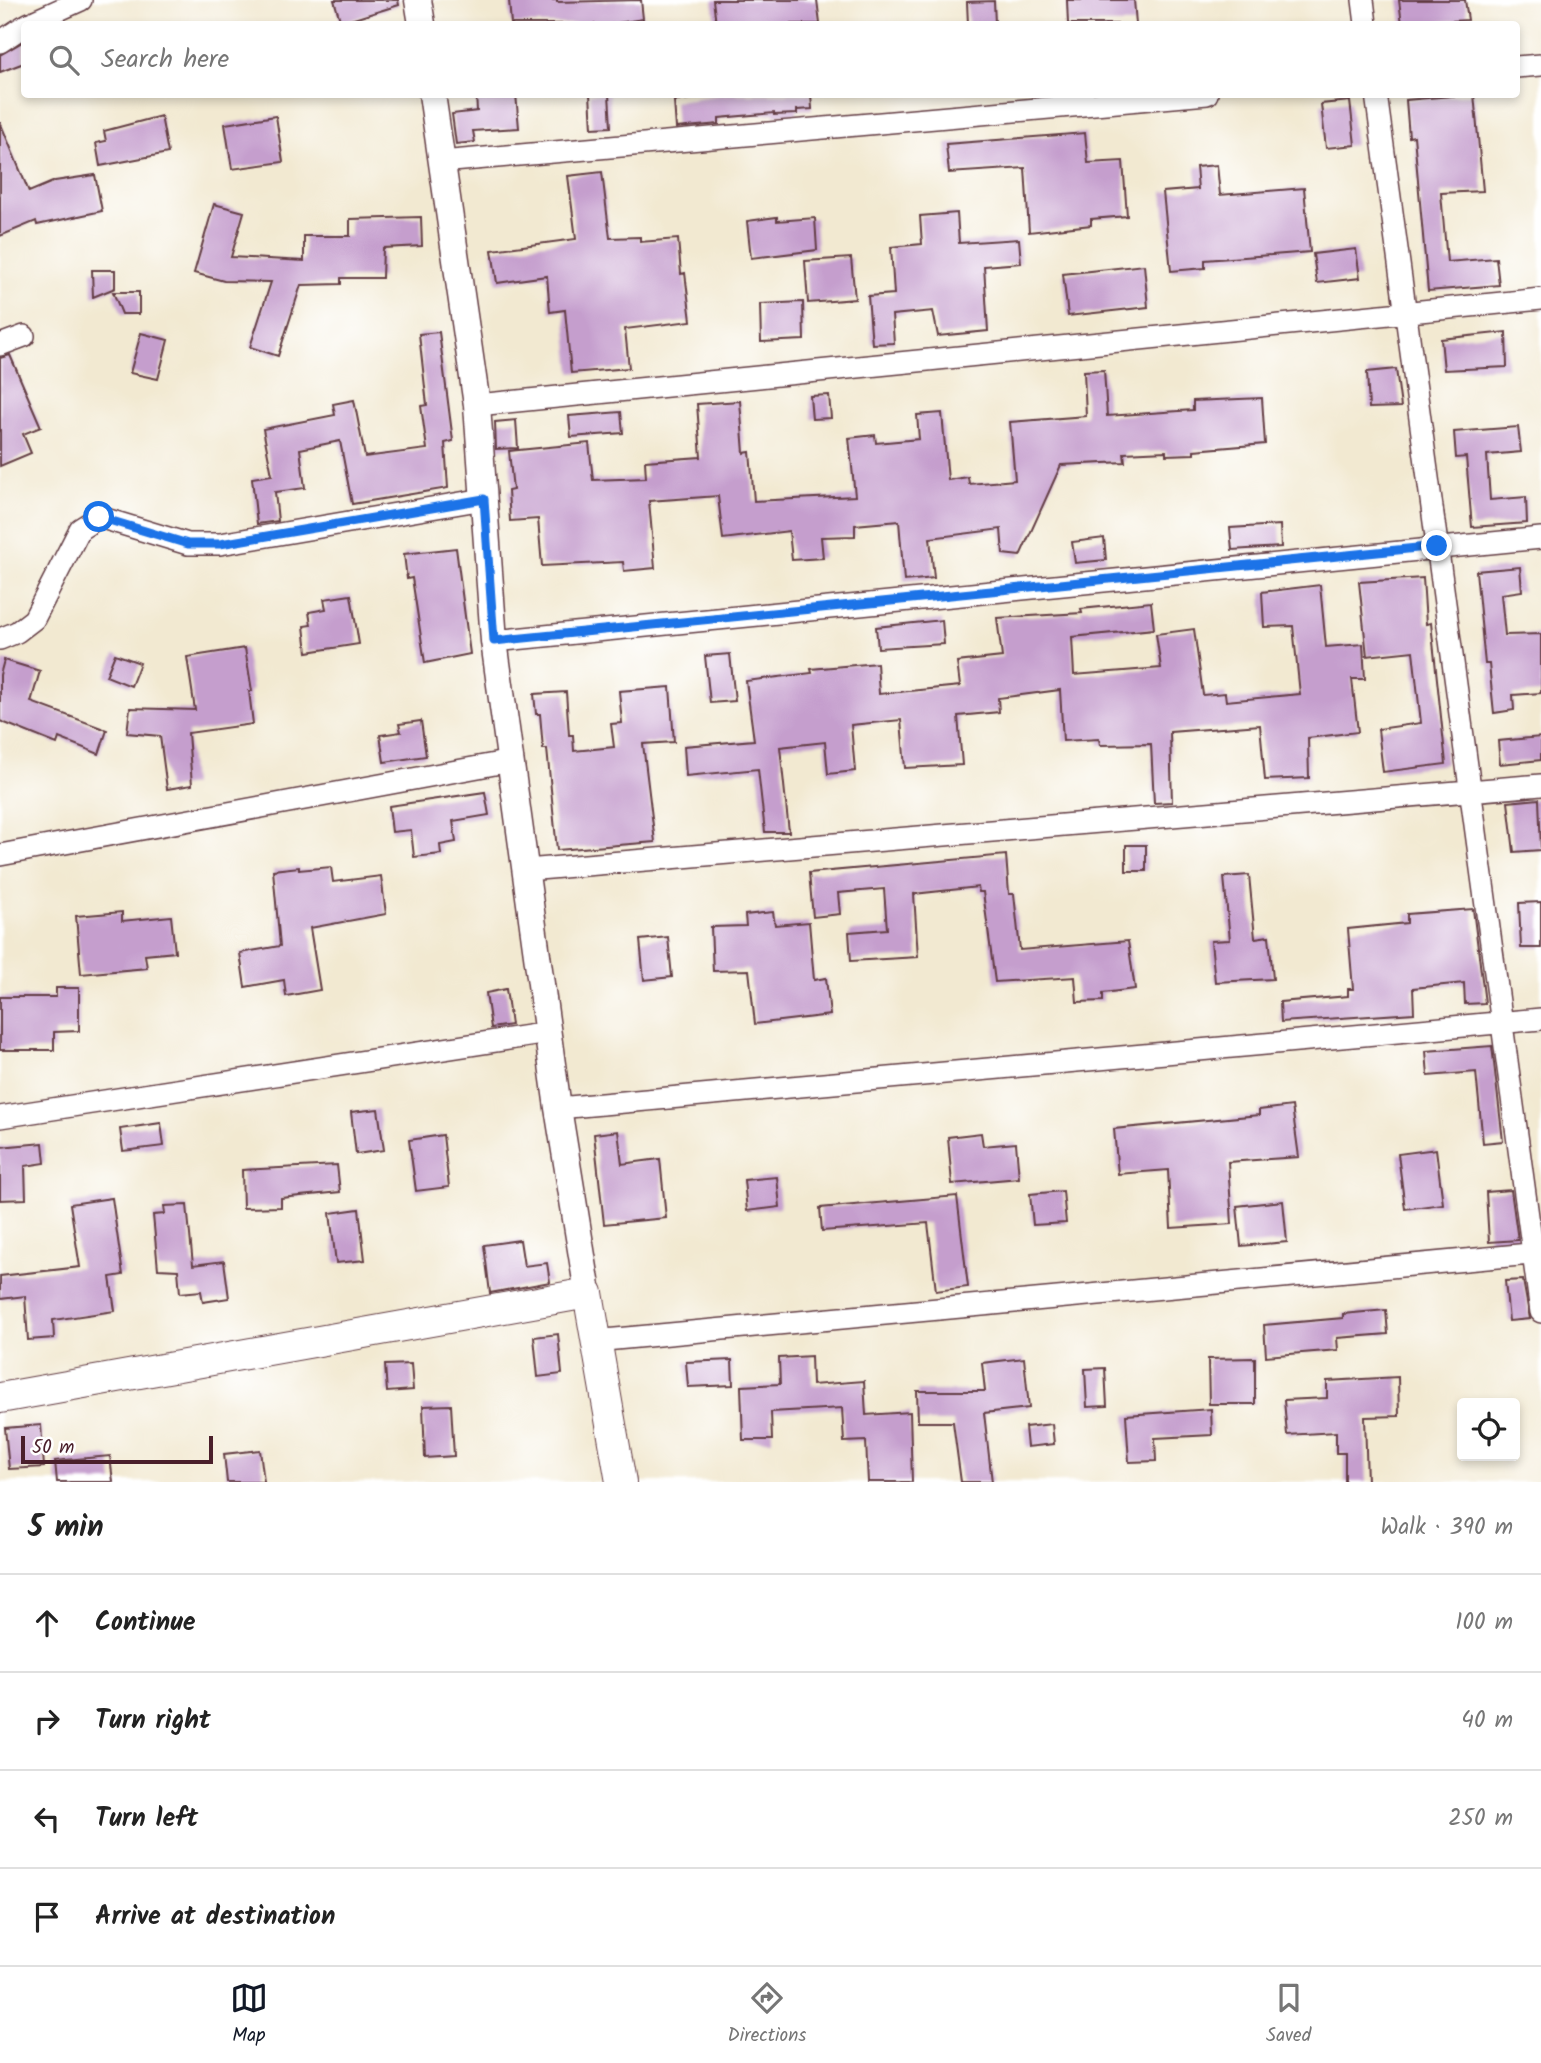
<!DOCTYPE html>
<meta charset="utf-8">
<style>
body{margin:0;font-family:Kalam,sans-serif;background:#f6f6f6;color:#222}
.controls{position:absolute;right:21px;bottom:21px;display:grid;overflow:hidden;border-radius:7px;box-shadow:0 4px 10px #0003}
.controls button{width:63px;height:63px;display:grid;place-items:center;padding:0;border:0;border-bottom:2px solid #e0e0e0;background:#fff;color:#222;font:35px sans-serif}
.scale{position:absolute;left:21px;bottom:18px;width:192px;box-sizing:border-box;padding-left:7px;border:4px solid #4a1f2b;border-top:0;font-size:19px;line-height:24px;white-space:nowrap;color:#4a1f2b;-webkit-text-stroke:5px #fff;paint-order:stroke}
.stop{position:absolute;width:21px;height:21px;margin:-16px;border:5px solid #1a73e8;border-radius:50%;background:#fff}
.stop.end{background:#1a73e8;border-color:#fff;box-shadow:0 2px 7px #0008}
.list{margin:0;padding:0;list-style:none}
h2{display:flex;justify-content:space-between;align-items:center;height:91px;margin:0;padding:0 28px;font-size:30px}
h2 small{font-size:23px;font-weight:400;color:#767676}
.list li{display:grid;grid-template-columns:46px 1fr auto;gap:21px;align-items:center;box-sizing:border-box;height:98px;padding:0 28px;border-top:2px solid #e0e0e0}
.list b{display:block;font-size:26px;white-space:nowrap}
.list em{font-size:23px;font-style:normal;color:#767676}
.icon{flex:none;width:38px;height:38px;fill:none;stroke:currentColor;stroke-width:2;stroke-linecap:round;stroke-linejoin:round}
.map{position:relative;flex:none;width:1541px;height:1482px;overflow:hidden}
.search{position:absolute;background:#fff;box-shadow:0 4px 10px #0003;left:21px;right:21px;top:21px;height:77px;display:flex;align-items:center;gap:18px;box-sizing:border-box;padding:0 24px;border-radius:7px;color:#767676;font-size:26px}
.sheet{height:483px;background:#fff}
nav{display:flex;justify-content:space-around;align-items:center;box-sizing:border-box;height:98px;border-top:2px solid #e0e0e0;background:#fff;font-size:19px;color:#767676}
nav a{display:grid;justify-items:center;gap:4px}
nav .on{color:#111827}
.map>svg:first-child{display:block}
</style>
<div class="map">
<svg width="1541" height="1482" viewBox="0 0 1541 1482">
<rect width="100%" height="100%" fill="#fff"/>
<filter id="ink" filterUnits="userSpaceOnUse"><feTurbulence type="fractalNoise" baseFrequency=".0143" numOctaves="2"/><feDisplacementMap in="SourceGraphic" scale="14" xChannelSelector="R" yChannelSelector="G"/><feConvolveMatrix kernelMatrix="1 2 1 2 8 2 1 2 1" color-interpolation-filters="sRGB"/></filter>
<filter id="wash" filterUnits="userSpaceOnUse"><feTurbulence type="fractalNoise" baseFrequency=".00686" numOctaves="4" result="noise"/><feDisplacementMap in="SourceGraphic" scale="28" xChannelSelector="R" yChannelSelector="G"/><feGaussianBlur stdDeviation="1.57" result="paint"/><feColorMatrix in="noise" values="0 0 0 0 0 0 0 0 0 0 0 0 0 0 0 0 0 1.4 0 .05"/><feComposite in="paint" operator="in"/></filter>
<g filter="url(#wash)">
<rect width="100%" height="100%" fill="#f2e9d1"/>
<g id="blocks">
<!-- building -->
<path fill="#c59ecd" d="M334,0h64l1,5 -58,18z
M509,0h48v2l84,-2 2,19 -31,5h-101z
M713,0h104l3,24h-104z
M1067,0h67l2,24h-68z
M1399,0h66l3,20 -66,4z
M994,1l1,23h-27l-1,-22z
M24,41v22l-24,9v-17z
M476,94h40l3,34 -46,3 2,11 -19,2 -4,-30 25,-3z
M590,94h19l2,33 -19,1z
M729,94h82l1,15 -15,1v4l-23,1v-2l-55,5v6l-43,4 -2,-27z
M1474,94l9,97 -42,2 6,69 49,-4 3,27 -71,6 -14,-155 -5,1 -3,-37z
M1350,101l5,44 -29,3 -5,-44z
M161,116l7,37 -68,13 -4,-23 10,-2 -2,-10z
M276,116l7,46 -51,7 -7,-45z
M0,122l29,70 26,-11 40,-6 7,36 -65,14 -1,-4 -36,15z
M1085,133l3,30 35,-2 4,55 -36,3v6l-62,7 -4,-64 -76,5 -3,-29z
M1217,165l3,30 84,-7 6,64 -105,8v8l-34,3 -8,-79 35,-3 -2,-22z
M602,172l8,66 30,-1v5l38,-3 3,35 4,-1 6,48 -66,8 4,39 -58,5 -6,-63 -15,2 -3,-36 -50,7 -5,-33 84,-11 -8,-63z
M214,204l30,8 -13,45 73,4v-25h46v-17l71,-2 1,29 -39,2 -1,30h-41v6l-40,1 -23,71 -28,-9 21,-65 -47,-1 -30,-8z
M957,213l2,30 60,-4 2,24 -37,3 4,65 -50,5 -5,-25 -41,4 2,28 -22,1 -4,-48 26,-2 -3,-47 31,-3 -2,-28z
M777,217v4l38,-3 2,32 -66,8 -4,-37z
M1356,249l4,29 -43,5 -4,-29z
M851,258l4,41 -47,4 -3,-42z
M1144,265l4,42 -80,9 -5,-42z
M92,270h23v18l-22,9z
M113,292h26v22h-17z
M803,302l1,38 -43,2 -1,-38z
M439,332l14,109 -8,2 3,45 -96,16 -12,-63 -40,8 5,39 -30,4 3,29 -21,3 -5,-46 20,-3 -9,-46 72,-14 -2,-11 21,-4 11,57 62,-8 -6,-43 6,-1 -8,-71z
M1506,332l1,35 -63,3 -3,-31z
M141,333l27,7 -10,39 -28,-6z
M10,355l31,72 -18,7 8,19 -31,13v-108z
M1396,369l5,38 -32,1 -2,-36z
M1104,370l3,46 86,-6v-9l69,-3 3,46 -71,6v4l-28,1v-4l-42,2 1,9 -64,3 -41,91 -17,-2 -2,-25 -71,9 4,40 -30,3 -5,-60 -44,4v11l-34,1 2,21 -31,2 -3,-29 -66,8 -5,-43 -69,5 6,67 -31,3 -1,-9 -81,4 -4,-47 -28,2 -2,-30 5,-1 -4,-39 80,-8 4,37 53,-2 -1,-17 56,-4 -4,-53 43,-3 4,52 6,-1 4,49 101,-5 -6,-58 26,-3 1,8 43,-4 -2,-24 25,-2 6,67 20,-3 1,7 46,-4 -5,-58 76,-6 -2,-45z
M829,395l2,23 -19,1 -2,-23z
M621,412l2,21 -52,4 -2,-21z
M516,420l2,28 -22,1 -1,-27z
M1518,427l3,25 -34,3 3,45 36,-3 1,26 -55,4 -6,-70 -10,1 -2,-26z
M1280,525l1,22 -49,3 -2,-22z
M1104,538l2,22 -31,3 -3,-21z
M456,548l14,106 -45,9 -13,-85 -5,1 -3,-25z
M1520,567l2,24 -21,3 4,41 36,-1v59l-28,2 1,15 -20,3 -5,-49h-4l-9,-93z
M1423,578l3,46 5,-1 15,141 -63,8 -5,-43 43,-6 -8,-72 -46,5 -8,-74z
M1320,585l6,62 37,-3 2,35h-13l6,53 -50,6 1,40 -44,2 -5,-55 -90,7 2,70 -18,1 -3,-59 -51,1 -1,-6 -36,2 -3,-51 -62,8 1,14 -41,4 4,49 -57,3 -4,-48 -50,5 4,46 -27,3 -3,-32 -45,5 9,85h-24l-7,-63 -72,7 -2,-30 70,-6 -8,-59 66,-8 -1,-4 66,-6 2,31 81,-8 -3,-24 45,-5 -5,-39 85,-5 -1,-4 70,-7 3,27 -82,8 2,38 87,-7 -5,-34 38,-5 9,66 22,-2 1,8 74,-7 -7,-68 -29,1 -2,-35z
M351,595l8,49 -52,8 -3,-26 7,-1 -2,-13 17,-3 -2,-10z
M942,620l2,24 -66,4 -2,-21z
M245,648l7,43h-3l4,33 -65,9 4,52 -25,4 -7,-53 -33,-3 3,-25 65,2 -8,-53z
M115,654l25,9 -9,23 -25,-10z
M730,654l5,47 -25,2 -5,-47z
M4,660l36,11 -9,31 76,28 -8,24 -40,-16 -2,6 -57,-23v-46z
M670,687l4,55 -31,2 12,98 -98,8 -10,-101h-4l-3,-35h-4l-2,-20 32,-2 3,43h4l1,16 40,-4 -3,-23 11,-1 -3,-32z
M421,721l5,35 -42,6 -4,-27 21,-3 -2,-8z
M1541,737v23l-41,4 -2,-23z
M485,792l4,23 -36,6 3,21 -16,3 1,9 -27,3 -3,-27 -19,2 -3,-26z
M1539,799l2,51 -27,2 -6,-50z
M1126,845h20v26h-20z
M1006,855l3,39h5l6,56 108,-9 7,48 -32,4v8l-26,1 -2,-25 -80,5 -12,-90h-4l-1,-5 -64,7 4,63 -67,4 -2,-29 38,-3 -3,-40 -46,4 2,21 -27,3 -4,-44z
M299,867v3l32,-3 2,15 48,-6 5,38 -76,14 10,62 -34,6 -2,-16 -39,7 -5,-34 40,-7 -7,-76z
M1249,875l6,63 14,-2 4,43 -58,3 -4,-41 19,-1 -6,-63z
M1541,902v46h-20l-2,-45z
M1473,909l12,94 -20,1 -1,-21 -51,5 1,25 -133,9 -1,-20 68,-6v-7h5l-5,-60 59,-6v-9z
M122,912v9l49,-5 4,36 -30,3 2,13 -66,6 -5,-58z
M773,912l2,13 34,-3 5,58 12,-2 4,37 -75,9 -6,-54 -36,1 -2,-44 35,-1 -1,-11z
M668,937l4,40 -28,3 -4,-40z
M56,988h23v43l-25,1v18h-54v-53h56z
M506,989l5,36 -20,3 -5,-35z
M1492,1046l11,95 -20,2 -7,-71 -48,4 -2,-25z
M1292,1106l7,51 -71,5 4,62 -61,4 -3,-58 -50,4 -4,-45 145,-14v-5z
M378,1109l6,41 -28,4 -5,-42z
M161,1123l3,23 -41,5 -3,-22z
M618,1131l4,33 38,-5 6,59 -62,6 -10,-90z
M981,1133l2,13 33,-3 3,35 -67,6 -4,-47z
M443,1135l6,52 -33,4 -7,-51z
M43,1143l2,20 -20,3 1,33 -26,1v-53z
M1436,1149l7,55 -38,5 -7,-55z
M337,1165l3,27 -59,6v9l-38,1 -1,-38z
M777,1177l3,30 -33,4 -3,-31z
M1511,1190l7,50 -29,2 -3,-50z
M1063,1191l3,32 -33,2 -3,-31z
M957,1196l11,91 -32,4 -8,-68 -106,8 -2,-23z
M112,1198l11,77 -13,2 5,34 -62,9 1,18 -26,2 -3,-44 -25,3v-23l80,-9 -10,-63z
M1283,1201l4,41 -46,4 -4,-40z
M187,1205l6,60 31,-4 5,37 -26,4 -2,-11 -21,2 -2,-23 -20,-1 -5,-54 12,-1 -1,-8z
M359,1209l6,51 -29,3 -6,-50z
M520,1240l4,26 23,-3 3,19 -60,11 -6,-48z
M1523,1280l7,39 -21,2 -4,-40z
M1386,1310l2,24 -51,4 1,12 -72,6 -2,-31 79,-7v-4z
M558,1334l4,40 -24,3 -4,-40z
M811,1356l1,29 52,-4 2,34 44,-3 2,70h-44l-2,-41 -22,1 -2,-34 -71,4 1,28h-29l-2,-54 39,-2 -1,-26z
M1024,1358l5,50 -45,5 8,69h-31l-8,-60h-35l-1,-31h68l-3,-28z
M1255,1358v46h-46l-1,-45z
M732,1360l1,25 -45,2 -2,-25z
M411,1364l2,26 -26,2 -2,-27z
M1105,1368l2,38 -20,1 -2,-38z
M1398,1377l1,39 -34,1 2,65h-22v-29h-9v-21l-49,3 -3,-35 43,-2v-17z
M451,1405l3,51 -29,2 -2,-52z
M1211,1409l1,26 -57,3 1,23 -27,1 -3,-47z
M1052,1424l2,20 -27,3 -2,-20z
M41,1425l3,42 -35,2 -4,-41z
M260,1450l4,32h-37l-3,-28z
M110,1456l3,26h-56l-2,-21z"/>
</g>
</g>
<g filter="url(#ink)">
<use href="#blocks" fill-opacity="0" stroke="#633d44" stroke-width="2"/>
<g fill="none" stroke-linecap="round" stroke-linejoin="round">
<!-- minor casing -->
<g stroke="#633d44" stroke-width="24">
<path id="minor" d="M1363,0l3,24
M28,24l53,-24
M0,42l24,-16
M1516,67l25,-2
M1376,94l165,1218
M441,162l766,-68
M0,345l24,-9
M477,405l1064,-106
M0,639l17,-7 17,-13 46,-90 19,-12 89,27h32l264,-45
M494,641l1047,-103
M0,855l511,-94
M526,870l1015,-85
M558,1108l983,-89
M0,1117l548,-84
M594,1341l947,-88"/>
</g>
<!-- tertiary casing -->
<g stroke="#633d44" stroke-width="29">
<path id="tertiary" d="M418,0l4,24
M432,94l45,311 17,236 64,467 30,185"/>
</g>
<!-- secondary casing -->
<g stroke="#633d44" stroke-width="32">
<path id="secondary" d="M0,1398l588,-105 33,189"/>
</g>
<!-- minor -->
<use href="#minor" stroke="#fff" stroke-width="21"/>
<!-- tertiary -->
<use href="#tertiary" stroke="#fff" stroke-width="26"/>
<!-- secondary -->
<use href="#secondary" stroke="#fff" stroke-width="30"/>
</g>
</g>
<g fill="none" stroke-linecap="round" stroke-linejoin="round" filter="url(#ink)">
<!-- route -->
<path stroke="#1a73e8" stroke-width="9" d="M99,517l89,27h32l264,-45 10,142 943,-95"/>
</g>
</svg>
<div class="controls">
<button><svg class="icon" aria-label="locate" viewBox="0 0 24 24"><circle cx="12" cy="12" r="6"/><path d="M12 2v4M12 18v4M2 12h4M18 12h4"/></svg></button>
</div>
<div class="scale">50 m</div>
<div class="stop" style="left:99px;top:517px"></div>
<div class="stop end" style="left:1437px;top:546px"></div>
<div class="search"><svg class="icon" aria-label="search" viewBox="0 0 24 24"><circle cx="10" cy="10" r="6"/><path d="M15 15l6 6"/></svg>Search here</div>
</div>
<section class="sheet">
<h2>5 min<small>Walk · 390 m</small></h2>
<ul class="list">
<li><svg class="icon" aria-label="ahead" viewBox="0 0 24 24"><path d="M12 20V5M6 11l6-6 6 6"/></svg><div><b>Continue</b></div><em>100 m</em></li>
<li><svg class="icon" aria-label="right" viewBox="0 0 24 24"><path d="M7 20v-9h11M14 6l5 5-5 5"/></svg><div><b>Turn right</b></div><em>40 m</em></li>
<li><svg class="icon" aria-label="left" viewBox="0 0 24 24"><path d="M17 20v-9H6M10 6l-5 5 5 5"/></svg><div><b>Turn left</b></div><em>250 m</em></li>
<li><svg class="icon" aria-label="arrive" viewBox="0 0 24 24"><path d="M6 21V4h12l-3 4 3 4H6"/></svg><div><b>Arrive at destination</b></div></li>
</ul>
</section>
<nav>
<a class="on"><svg class="icon" aria-label="map" viewBox="0 0 24 24"><path d="M3 6l6-2 6 2 6-2v14l-6 2-6-2-6 2zM9 4v14M15 6v14"/></svg>Map</a>
<a><svg class="icon" aria-label="directions" viewBox="0 0 24 24"><path d="M12 3l9 9-9 9-9-9zM9 14v-3h6M13 9l2 2-2 2"/></svg>Directions</a>
<a><svg class="icon" aria-label="saved" viewBox="0 0 24 24"><path d="M7 4h10v16l-5-4-5 4z"/></svg>Saved</a>
</nav>
